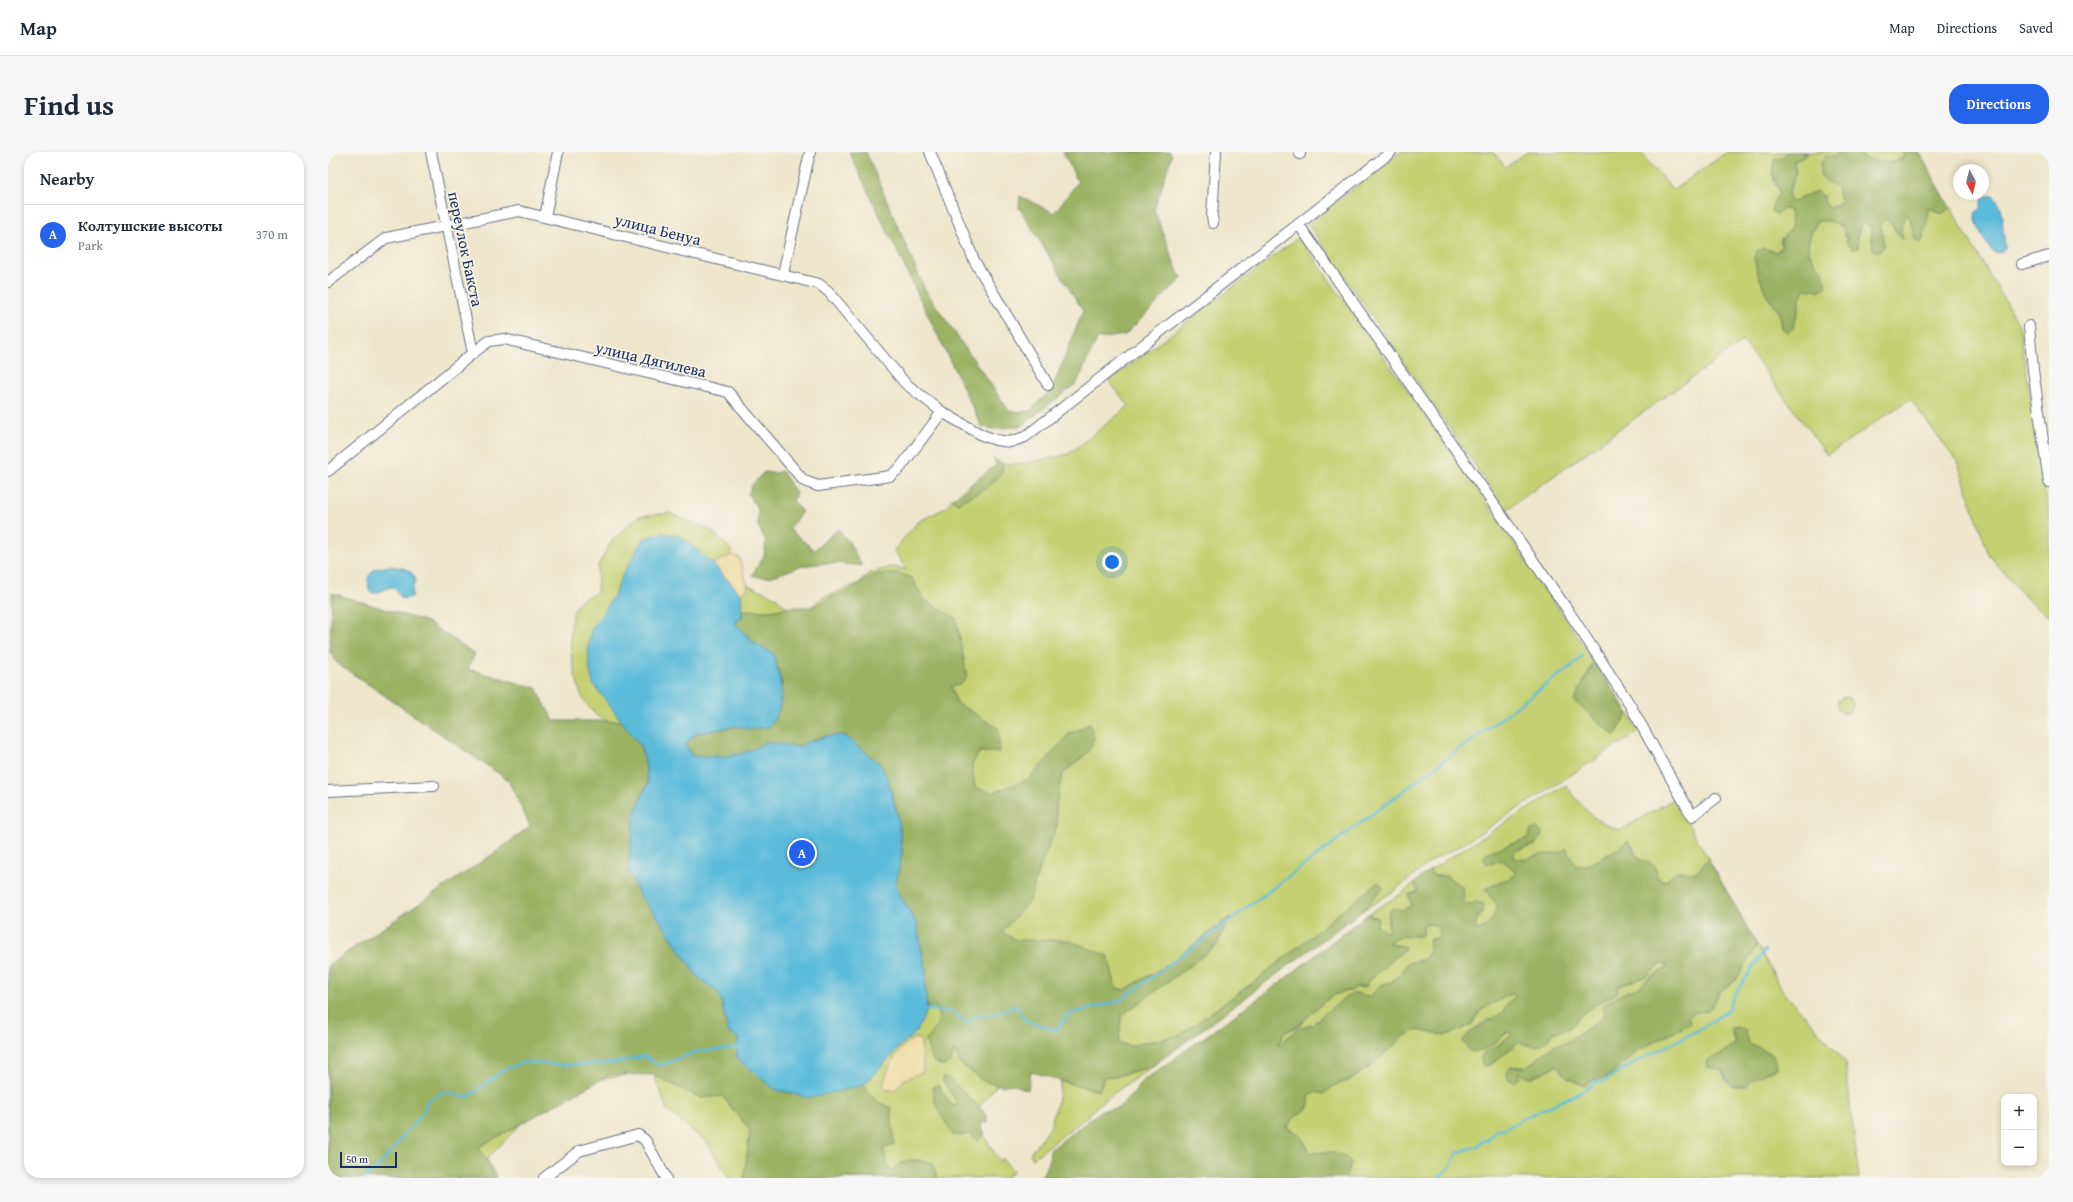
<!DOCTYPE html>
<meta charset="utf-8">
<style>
body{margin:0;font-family:"Gentium Book Plus",serif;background:#f6f6f7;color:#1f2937}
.controls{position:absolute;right:12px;bottom:12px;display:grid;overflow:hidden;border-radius:8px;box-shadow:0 2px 6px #0003}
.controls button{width:36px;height:36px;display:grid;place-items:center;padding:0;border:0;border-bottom:1px solid #e0e1e3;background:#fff;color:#1f2937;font:20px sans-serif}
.compass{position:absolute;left:1625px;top:12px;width:36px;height:36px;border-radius:50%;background:#fff;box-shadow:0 2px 6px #0003;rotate:173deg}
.scale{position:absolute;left:12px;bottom:10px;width:57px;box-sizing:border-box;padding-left:4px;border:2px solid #1b2f5e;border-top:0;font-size:11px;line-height:14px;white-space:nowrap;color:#1b2f5e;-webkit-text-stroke:3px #f7f3e8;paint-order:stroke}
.you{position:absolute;left:784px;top:410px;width:14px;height:14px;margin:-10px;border:3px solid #fff;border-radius:50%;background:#1a73e8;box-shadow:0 0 0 6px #1a73e833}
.badge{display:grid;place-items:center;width:26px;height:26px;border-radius:50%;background:#2563eb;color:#fff;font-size:13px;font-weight:700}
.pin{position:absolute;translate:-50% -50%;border:2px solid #fff;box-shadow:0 1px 4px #0006}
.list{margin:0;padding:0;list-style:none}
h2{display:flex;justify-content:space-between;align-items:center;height:52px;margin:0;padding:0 16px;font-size:17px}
h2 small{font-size:13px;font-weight:400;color:#747a83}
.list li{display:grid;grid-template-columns:26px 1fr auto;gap:12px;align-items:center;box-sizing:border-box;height:60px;padding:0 16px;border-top:1px solid #e0e1e3}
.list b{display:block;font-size:15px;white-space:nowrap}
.list p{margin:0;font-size:13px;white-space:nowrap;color:#747a83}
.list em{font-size:13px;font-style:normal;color:#747a83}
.map{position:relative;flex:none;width:1721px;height:1026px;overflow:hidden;border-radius:16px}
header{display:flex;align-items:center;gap:24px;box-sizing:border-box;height:56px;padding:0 20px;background:#fff;border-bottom:1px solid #e0e1e3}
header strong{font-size:19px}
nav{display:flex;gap:22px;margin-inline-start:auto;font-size:14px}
.intro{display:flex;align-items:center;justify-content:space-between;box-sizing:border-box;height:96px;padding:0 24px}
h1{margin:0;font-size:28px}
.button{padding:10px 18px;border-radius:16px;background:#2563eb;color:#fff;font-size:14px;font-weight:700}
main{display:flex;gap:24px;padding:0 24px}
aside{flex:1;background:#fff;border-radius:16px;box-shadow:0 2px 6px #0003}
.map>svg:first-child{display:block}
</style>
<header>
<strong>Map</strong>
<nav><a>Map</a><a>Directions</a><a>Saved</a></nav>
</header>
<div class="intro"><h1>Find us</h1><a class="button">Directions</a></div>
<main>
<aside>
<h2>Nearby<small></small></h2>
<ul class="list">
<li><span class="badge">A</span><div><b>Колтушские высоты</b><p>Park</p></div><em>370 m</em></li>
</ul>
</aside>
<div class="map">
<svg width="1721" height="1026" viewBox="0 0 1721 1026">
<rect width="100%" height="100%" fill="#f7f3e8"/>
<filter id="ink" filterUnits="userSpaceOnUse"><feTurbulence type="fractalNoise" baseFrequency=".025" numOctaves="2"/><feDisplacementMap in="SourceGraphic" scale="8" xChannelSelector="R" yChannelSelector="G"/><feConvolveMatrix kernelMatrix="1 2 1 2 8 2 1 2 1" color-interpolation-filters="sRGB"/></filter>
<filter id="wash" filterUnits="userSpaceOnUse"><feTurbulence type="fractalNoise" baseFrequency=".012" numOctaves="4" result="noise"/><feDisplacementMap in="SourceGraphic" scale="16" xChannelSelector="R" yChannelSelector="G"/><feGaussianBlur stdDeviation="0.9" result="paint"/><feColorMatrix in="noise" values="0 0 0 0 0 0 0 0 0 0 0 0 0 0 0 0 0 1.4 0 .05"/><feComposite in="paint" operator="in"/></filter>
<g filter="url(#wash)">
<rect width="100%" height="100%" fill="#eee6cb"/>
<!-- green -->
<path fill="#c4d071" stroke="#708068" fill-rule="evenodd" d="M1072,0h93l13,15 21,-15h113l33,38 54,-38h61l-7,6 -8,22 7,12 -7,12 9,5h6c10,13 3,21 -7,30v8l-24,24 10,25 13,17 2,15h11l6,-20 1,-14 5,-5 14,2 5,-18c-18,-21 -22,-27 -6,-52 19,-3 26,6 29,23l11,4v-14l4,-14c11,7 10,13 10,24l12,1 -4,-21 5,-5c9,5 9,14 17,20l-1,-13 5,-13 4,5 5,21 9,-2v-8l5,-21 17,3 4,-4 69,118 30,191v101l-22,-18 -38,-44 -31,-92 -48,-64 -83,56 -84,-114 -237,169 -198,-286z
M1479,0h32l-19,22 5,6 12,7 4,14 -12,8 -5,-6v-7l-13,-3 -13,7 -7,1 -3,-7 8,-20 -2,-14 12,-5z
M1532,0h42l2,5c-12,8 -30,5 -43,-1z
M971,85l193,273 102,151 -19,40 40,34 13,-22 12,18 -187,119 -19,9 -40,32 -32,20 21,-23 -5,-5 -120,96 -78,56 -51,11 -10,-4 2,-26 95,-70 13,-28 -63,48 -42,24 -7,-2v88l36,-10 -53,37 -13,14 -55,42 -2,-6 20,-25 7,-25 4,-22 37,10 4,-8 -82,-27 -48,60 28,46 2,-4 11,12 -1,4h-5l2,4h-281l-20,-35 -41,-33 -14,-38 -48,6 -69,30 -49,51 10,19h-169v-212l285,-157 7,-80c-14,-8 -28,-15 -36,-29 -11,-19 -22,-82 -4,-99 4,-3 12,-6 17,-8l1,-28 15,-26 26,-23 30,-3 41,17 20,18 10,27 8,10 28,12 11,11 19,3 17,-14 35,-13 12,-11 20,-6 16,2 -12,-19 24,-28 27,-14 7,-9 6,4 44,-30v-9h22l45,-10 60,-48 -20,-25zM629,551l22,49 -7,13zM741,583l25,3 -6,14 -27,23zM702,748l-21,24 -10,-11z
M1509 553a8 8 0 1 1 16 0a8 8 0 1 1-16 0Z
M1238,633c13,20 31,40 55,45l53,-31 34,59 -10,13 -7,2 -14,-2 -11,10c-16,-3 -5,-10 -13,-16 -2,-2 -4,-1 -6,-2 -9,-3 -12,-9 -14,-17l-19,4 -20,13 -10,4 -8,-1 -15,-13 -7,2 -19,1 -7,4 -14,-2v-7l22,-6 -7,-7 -41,14 -1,12 15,-5 11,10 4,6 -32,14 13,17c-5,11 -9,23 -22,25l-1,-8 8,-12 -19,-9 -1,-14 -17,-12h-13l-3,-6z
M1086,731l4,8 -6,14 -25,16 3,6 -1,4 -3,1 -6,-3 -12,-15 33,-20z
M1097,772c9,0 13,2 15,10l-2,4 -8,1 -1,13 -4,7 -17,4 -6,10 -11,9 -10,3 -11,11 -3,1 -11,-4 -33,22 -11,10 -14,3 -19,17 -2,-2 5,-4 2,-6c5,-3 12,-5 16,-9 16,-13 29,-33 51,-33l5,-4 8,1 5,-8 36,-31 -1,-3 -15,-2c4,-10 22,-7 31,-8l3,-2v-8z
M1429,793l26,46 62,70 14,117h-514l6,-14 -25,-12 -15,1 -12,-19 -13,-6 10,-12 12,-8 2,-14 6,-2 7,1 12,-8 13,-4 23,-15 33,-30 13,-6 27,5 7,-1 20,-9 9,-14 6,-4 24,-13 7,1 -11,10 -2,6 -6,5 -13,5 -18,14 24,10 16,-13 7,1 -17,13 -14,7 7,12 29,-23c18,6 23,5 35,-10 24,-4 16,-10 32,-21 9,-7 21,-12 30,-18l2,-7 27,-9 16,-13 7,1c-8,10 -22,11 -28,22l-20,8 -20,25 -25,17 -12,7 -8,1 -29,22h-15c16,9 31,7 46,-1l9,11 18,9 5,-4 20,-6 31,-27 44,-22 4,-11 6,-3 14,-3 5,-5 6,-13 17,-12zM1404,876l17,15 24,12 3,13 -19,9 -11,9 -20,-5 -4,-11 -16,-9 13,-6 17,-12 -4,-7z"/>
<!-- forest -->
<path fill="#9bb263" stroke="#5b7060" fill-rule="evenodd" d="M521,0h17l59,138 85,122 20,-1 22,-22 31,-78 -64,-104 1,-11 34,17 24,-31 -15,-30h107l2,3 -18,55 25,65 4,2 -58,58 -28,4 -20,44 -56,43 -27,3 -12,-2z
M1460,0h19l-6,7 -7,2 2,13 -8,20 3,7c10,-1 17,-8 27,-10 6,6 6,12 11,17l7,-2 5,-5 -4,-14 -12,-7 -5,-6 1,-13 5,-5 8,1 5,-5h21l1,4c13,6 31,9 43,2l-2,-6h17l31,55 -8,7 -13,-6c0,8 -5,29 -9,35l-5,-4 -5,-21 -4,-5 -5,13 1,14c-7,-7 -8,-17 -17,-21l-5,5 4,21 -3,6h-7c-5,-13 3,-22 -12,-30l-4,13v14l-6,1c-6,-6 -5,-11 -7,-18 -4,-9 -18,-11 -27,-10 -27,42 11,38 7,66l-6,4 -14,-2c-9,10 -5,33 -17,44l-6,-5 -2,-15 -13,-17 -10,-25 -3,-14 3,-6 6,-3 14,4 4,-5v-8l10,-10 1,-14 -4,-6h-6l-5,5 -6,-3 2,-7 7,-12 -8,-18 2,-15 7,-1z
M665,306l9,6v9l-13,14 -31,16 -6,-4 45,-35z
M454,319l14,22 -3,8 9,11 -13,17 25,21 24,-21 11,13 13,24c-20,-3 -39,-4 -59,0 -18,4 -33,16 -51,9l12,-19 2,-15 -8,-15v-17l-10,-15 4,-9 12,-13 11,1z
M570,421l14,5 12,22 32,18 11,59 -6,7 -10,3 6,16 42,26v23h-20l-7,13 3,22 17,6 37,-14 40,-45 21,-10 4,14 -6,14 -26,23 -6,30 1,21 -19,46 -8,28 -28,32 14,8h52l40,16 8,32 8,2 42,-24 64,-49 -14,29 -95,70 -2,26 10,4 51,-11 78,-56 120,-97 5,6 -21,23 -209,155 -36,10 -13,1 -5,14 -68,-19 -3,18 -16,-6 -10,2 -19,-5 -22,-17 -7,-13 -3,10 -7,5 -9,-3 -6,-11 -3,-12c10,-10 16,-19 10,-33h-9l-2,-22 1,-14 -10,-49 -18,-30 -3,-8 7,-32 -3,-31 -11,-41 -63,-44 -29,11 -29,-5c-26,17 -46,15 -75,15l-6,-13 9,-10 41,-8 14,3 32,-44 -9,-32 -18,-9 -19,-20 1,-4 5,-2 1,-8 26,1 23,-4h21l23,-12 13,-4 15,-12 14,-5z
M4,441l95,29 48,32 -7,15 68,19 18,33h68l18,24 5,16 3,22 -13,29 -2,27 6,55 20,25 41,61 15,9 6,10 7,32 10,7 -1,20 114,29 13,-2 11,15 16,8 3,37 -11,4 7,23c16,-15 22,-13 43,-9l4,15h-193l6,-48 -28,-34 -21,2 -48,-23 -42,-1 -132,73 16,31h-167v-213l168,-113 34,-26 -22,-46 -171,-117 -7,-11z
M1266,509l34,52 -13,23 -41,-35z
M1208,676l6,4c-2,15 -15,15 -28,19v7c15,3 12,0 25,-3 12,-2 18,1 27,-7l10,18c13,2 43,-17 52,-25 5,5 5,12 9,16 5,5 14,5 17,8 6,8 -3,13 12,16l11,-10 14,2 7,-2 10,-13 49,87 -21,35 -17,12 -6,13 -5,5 -14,3 -6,3 2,7 -6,4 -44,22 -31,27 -20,6 -5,4 -18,-9 -9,-11 -27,12 -11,-6 1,6 -6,4 -6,-3 -2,-7 5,-5h15l29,-22 8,-1 13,-7 24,-17 4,-6 -2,-7c11,-10 24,-15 38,-20 7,-11 21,-11 27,-22l-6,-1 -16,13 -27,9 -1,7c-10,6 -21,11 -31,18 -17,12 -6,17 -32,21 -13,16 -16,16 -35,10l-29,23 -7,1 -2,-7 2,-6 14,-7 16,-13 -6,-1c-11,9 -21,20 -36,20l-9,-11c11,-14 28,-19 42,-30l2,-6 11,-10 -7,-1 -24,13 -6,4 -9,14 -20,9 -7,1 -27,-5 -13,6 -33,30 -23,15 -13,4 -12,9 -7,-2 -6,2 -2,14 -12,8 -10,11 13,7 12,19c14,-1 33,-3 40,11l-6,14h-305l9,-15 1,-13 52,-40 16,-2 17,-16 5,-9 137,-98 91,-71 10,5 -1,7 9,6 3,-1 -1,-17 4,-6 11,2 9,-5 -4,-10 10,-4 -4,-8 16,-13 3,6h13l17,12 1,14 6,3 6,-3 8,2c-2,10 -10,16 -8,26 13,-1 17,-13 22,-24l-13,-17 31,-14 -3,-6 -11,-9 -15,4 -4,-6 5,-6 40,-14 2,-7zM1097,772c9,-1 13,2 15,10l-2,4 -8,1 -1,13 -4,7 -17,4 -6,10 -11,9 -10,3 -11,11 -3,1 -11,-4 -10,4 -23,18 -11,10 -14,3 -19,17 -2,-1 5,-5 2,-6c5,-3 12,-5 16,-9 16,-13 29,-33 51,-33l5,-4 11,-1 2,-6 36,-31 -1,-3 -15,-2 1,-3 7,-4 23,-1 3,-2v-8z
M1410,875l7,3 4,13c12,6 28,10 28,25l-20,9 -11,9h-15l-9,-16 -15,-3 -1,-6 13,-6 17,-12 -5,-15z
M615,925l7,2 37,36v7l-6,2v4l4,5 -7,9 -7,-8 -10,2 -8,-1c-7,-13 -22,-33 -20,-48l4,-2 3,2 11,18 4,1 2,-4 -14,-21z"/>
<!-- sand -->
<path fill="#eeda9e" stroke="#84847e" d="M403,403l8,2 9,31 -7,6 -28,-30z
M589,886l4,3 2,31 -18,7 -10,11h-8l-4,-5c4,-16 16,-43 34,-47z"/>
<!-- water -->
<path fill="#5cbbda" stroke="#3c759c" d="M1659,44h7l7,11 4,41 -4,4 -7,1c-10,-11 -17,-25 -19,-40l6,-6 2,-9z
M333,381l20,3 32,28 28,30 1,24 -5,2 -1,4 19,20 18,9c8,27 15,49 -4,74l-19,2 -14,-3 -41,8 -9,10 6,12c28,1 50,2 74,-14l30,5 29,-11 19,-1 37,30 7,15 11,41 3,31 -6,32 2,8 18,30 10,49 -1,14 2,25 -11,23 -13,10 -39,42 -54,13 -36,-9 -37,-31 1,-20 -10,-6 -7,-33 -6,-10 -15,-9 -41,-61 -20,-25 -11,-24 7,-58 13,-29 -3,-22 -5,-16 -47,-61 -3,-13 -2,-22 3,-19 23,-34 8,-20 21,-37z
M61,414c10,1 24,2 27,14l-3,6 -1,11 -10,2 -8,-12c-8,-1 -14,7 -22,6l-3,-2 -1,-14 7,-8z"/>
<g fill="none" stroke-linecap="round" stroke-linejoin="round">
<!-- stream -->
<path stroke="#5cbbda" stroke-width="2.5" d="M596,857l29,3 15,12 6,-7 20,-3 22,-8 10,15 31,9 12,-16 50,-13 91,-66 364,-271 9,-9
M37,1026l15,-13 44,-54 3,-10 18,-10 22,7 38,-29 19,-7 37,3 53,-2 31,-7 14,10 37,-14 45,-5
M1111,1026l11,-11 8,-15 20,-6 6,-6 3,1 11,-12h6l22,-12 55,-25 16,-10 8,-1 23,-15 76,-39 24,-17 6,-15 31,-45"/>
</g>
</g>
<g filter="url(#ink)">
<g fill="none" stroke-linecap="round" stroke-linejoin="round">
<!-- minor casing -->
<g stroke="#656f84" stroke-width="12">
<path id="minor" d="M103,0l42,201
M602,0l44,108 74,125
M971,0l1,2
M217,65l13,-65
M885,71l-1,-7 4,-64
M971,73l270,387 61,93 62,111 24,-18
M1694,112l27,-8
M455,122l27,-122
M0,130l58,-44 133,-27 300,73 9,7 77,92 37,29 40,23 14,5 14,2 15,-5 366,-285
M1701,174l4,44 16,112
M0,319l145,-118 16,-12 15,-2 224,53 76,89 14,5 72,-10 10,-8 42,-56
M0,639l106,-5
M216,1026l35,-27 59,-16 7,5 21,38"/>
</g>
<!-- minor -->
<use href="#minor" stroke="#fff" stroke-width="10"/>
</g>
</g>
<g text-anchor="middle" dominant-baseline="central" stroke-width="3.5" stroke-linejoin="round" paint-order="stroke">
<!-- street labels -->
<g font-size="16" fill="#1b2f5e" stroke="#f7f3e8">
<text transform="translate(330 77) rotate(14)">улица Бенуа</text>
<text transform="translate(138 97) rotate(78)">переулок Бакста</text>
<text transform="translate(323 207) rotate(13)">улица Дягилева</text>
</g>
</g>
</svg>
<div class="controls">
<button>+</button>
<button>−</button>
</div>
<svg class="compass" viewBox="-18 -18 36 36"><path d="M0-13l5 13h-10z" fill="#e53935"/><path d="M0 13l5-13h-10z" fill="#747a83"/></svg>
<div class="scale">50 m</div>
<div class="you"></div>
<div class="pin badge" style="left:474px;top:701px">A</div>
</div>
</main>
